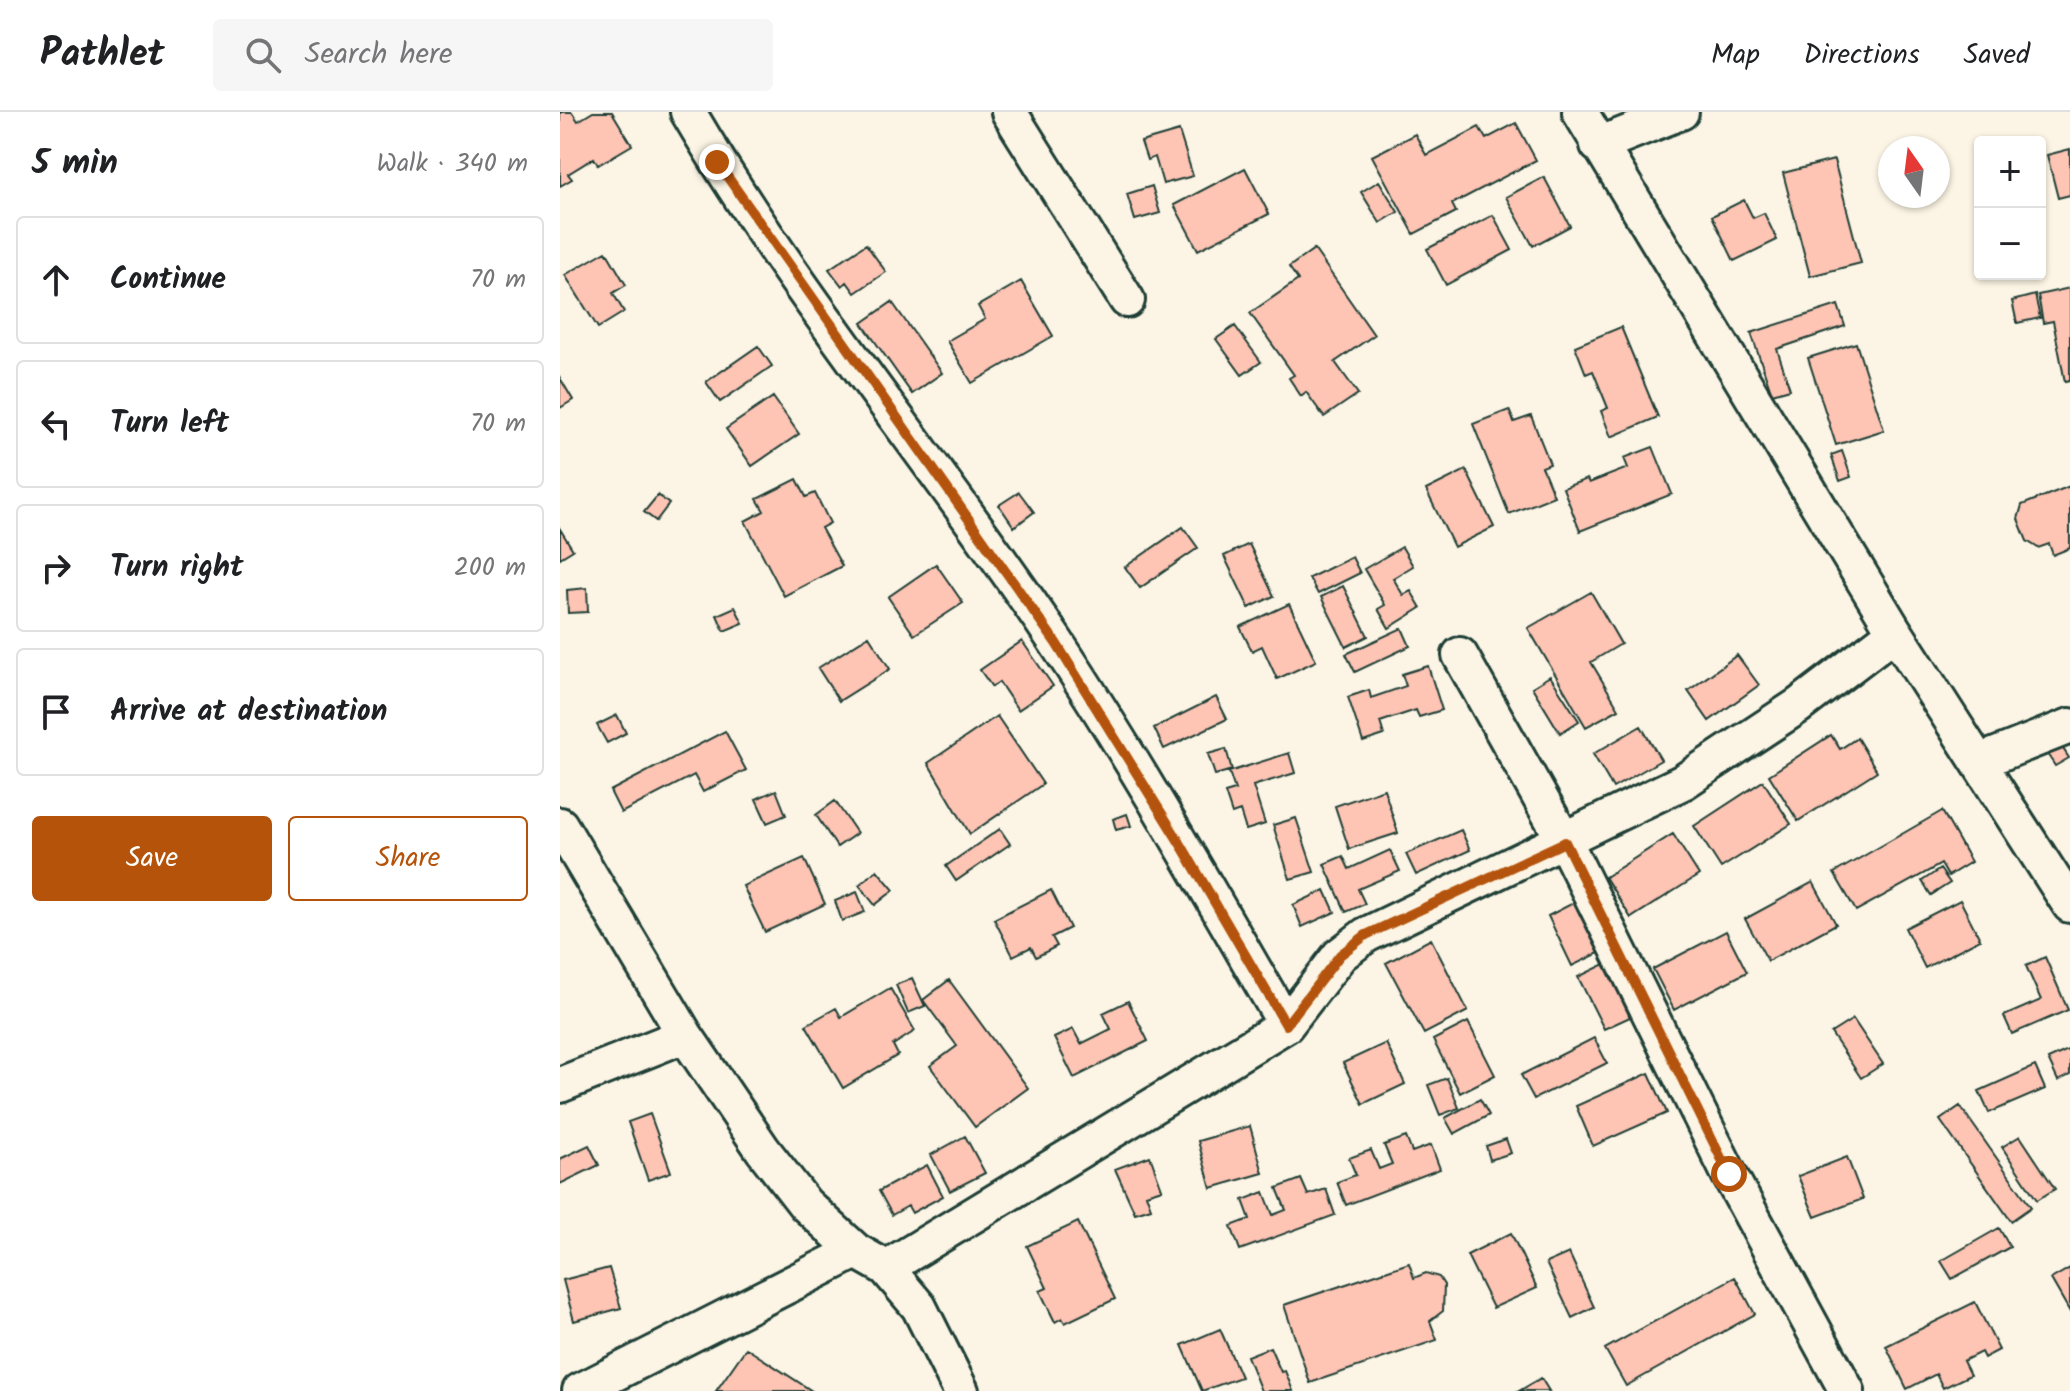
<!DOCTYPE html>
<meta charset="utf-8">
<style>
body{margin:0;font-family:Kalam,sans-serif;background:#f6f6f6;color:#202124}
.controls{position:absolute;right:24px;top:24px;display:grid;overflow:hidden;border-radius:8px;box-shadow:0 2px 6px #0004}
.controls button{width:72px;height:72px;display:grid;place-items:center;padding:0;border:0;border-bottom:2px solid #e0e0e0;background:#fff;color:#202124;font:40px sans-serif}
.compass{position:absolute;left:1318px;top:24px;width:72px;height:72px;border-radius:50%;background:#fff;box-shadow:0 2px 6px #0004;rotate:346deg}
.stop{position:absolute;width:24px;height:24px;margin:-18px;border:6px solid #b45309;border-radius:50%;background:#fff}
.stop.end{background:#b45309;border-color:#fff;box-shadow:0 2px 8px #0008}
.list{margin:0;padding:0;list-style:none}
h2{display:flex;justify-content:space-between;align-items:center;height:104px;margin:0;padding:0 32px;font-size:34px}
h2 small{font-size:26px;font-weight:400;color:#757577}
.list li{display:grid;grid-template-columns:52px 1fr auto;gap:24px;align-items:center;box-sizing:border-box;height:128px;margin:0 16px 16px;padding:0 16px;border:2px solid #e0e0e0;border-radius:8px}
.list b{display:block;font-size:30px;white-space:nowrap}
.list em{font-size:26px;font-style:normal;color:#757577}
.actions{display:flex;gap:16px;padding:24px 32px}
.actions a{flex:1;padding:18px 0;border:2px solid #b45309;border-radius:8px;text-align:center;font-size:28px;color:#b45309}
.actions .main{background:#b45309;color:#fff}
.icon{flex:none;width:44px;height:44px;fill:none;stroke:currentColor;stroke-width:2;stroke-linecap:round;stroke-linejoin:round}
.map{position:relative;flex:none;width:1510px;height:1279px;overflow:hidden}
header{display:flex;align-items:center;gap:48px;box-sizing:border-box;height:112px;padding:0 40px;background:#fff;border-bottom:2px solid #e0e0e0}
header strong{font-size:38px}
nav{display:flex;gap:44px;margin-inline-start:auto;font-size:28px}
.search{width:560px;height:72px;background:#f6f6f6;display:flex;align-items:center;gap:20px;box-sizing:border-box;padding:0 28px;border-radius:8px;color:#757577;font-size:30px}
main{display:flex}
aside{flex:1;background:#fff}
.map>svg:first-child{display:block}
</style>
<header>
<strong>Pathlet</strong>
<div class="search"><svg class="icon" aria-label="search" viewBox="0 0 24 24"><circle cx="10" cy="10" r="6"/><path d="M15 15l6 6"/></svg>Search here</div>
<nav><a>Map</a><a>Directions</a><a>Saved</a></nav>
</header>
<main>
<aside>
<h2>5 min<small>Walk · 340 m</small></h2>
<ul class="list">
<li><svg class="icon" aria-label="ahead" viewBox="0 0 24 24"><path d="M12 20V5M6 11l6-6 6 6"/></svg><div><b>Continue</b></div><em>70 m</em></li>
<li><svg class="icon" aria-label="left" viewBox="0 0 24 24"><path d="M17 20v-9H6M10 6l-5 5 5 5"/></svg><div><b>Turn left</b></div><em>70 m</em></li>
<li><svg class="icon" aria-label="right" viewBox="0 0 24 24"><path d="M7 20v-9h11M14 6l5 5-5 5"/></svg><div><b>Turn right</b></div><em>200 m</em></li>
<li><svg class="icon" aria-label="arrive" viewBox="0 0 24 24"><path d="M6 21V4h12l-3 4 3 4H6"/></svg><div><b>Arrive at destination</b></div></li>
</ul>
<div class="actions"><a class="main">Save</a><a>Share</a></div>
</aside>
<div class="map">
<svg width="1510" height="1279" viewBox="0 0 1510 1279">
<rect width="100%" height="100%" fill="#fcf5e5"/>
<filter id="ink" filterUnits="userSpaceOnUse"><feTurbulence type="fractalNoise" baseFrequency=".0125" numOctaves="2"/><feDisplacementMap in="SourceGraphic" scale="16" xChannelSelector="R" yChannelSelector="G"/><feConvolveMatrix kernelMatrix="1 2 1 2 8 2 1 2 1" color-interpolation-filters="sRGB"/></filter>
<g filter="url(#ink)">
<!-- building -->
<path fill="#fec4b4" stroke="#1f3d34" stroke-width="2" d="M0,0h12l6,9 15,-9h19l20,33 -34,20 -4,-7 -26,16 4,5 -12,7z
M956,11l20,37 -84,44 4,8 -42,22 -42,-78 43,-22 11,21 53,-28 7,12z
M619,19l14,45 -30,8 -8,-27 -8,3 -6,-18z
M1510,37v46l-12,3 -11,-43z
M1274,48l27,103 -51,13 -27,-103z
M685,56l24,46 -71,36 -24,-45z
M984,65l26,49 -37,20 -27,-49z
M819,69l19,31 -18,11 -19,-31z
M592,74l8,27 -25,7 -8,-26z
M1184,88l9,18 11,-5 13,27 -43,21 -22,-45z
M933,103l19,35 -66,35 -19,-36z
M306,132l20,28 -31,21 -8,-11 -5,4 -13,-17z
M754,137l60,86 -39,27 23,32 -34,23 -18,-25 -5,4 -12,-18 5,-3 -44,-62 48,-33 -9,-13z
M46,139l20,34 -13,8 11,19 -26,16 -33,-53z
M461,169l32,55 -81,47 -25,-42 38,-22 -7,-13z
M1510,176v93l-5,1 -12,-61 -10,2 -5,-28z
M1475,183l5,23 -23,5 -5,-22z
M332,190l50,71 -30,21 -50,-71z
M1278,193l7,21 -68,23 13,40 -18,5 -21,-61z
M675,214l26,36 -19,13 -26,-36z
M1061,215l37,90 -47,20 -10,-26 7,-3 -15,-37 -7,3 -11,-28z
M1296,231l28,87 -48,15 -28,-87z
M198,234l14,20 -52,36 -14,-20z
M0,266l13,22 -13,8z
M213,285l26,37 -47,32 -26,-37z
M949,298l5,12 17,-6 19,48 -8,3 12,29 -45,18 -36,-90z
M1093,335l19,47 -92,37 -17,-43 24,-9 2,4 39,-15 -4,-10z
M1282,339l9,26 -11,4 -9,-26z
M906,358l28,57 -40,20 -28,-57z
M237,367l9,18 9,-4 15,30 -9,5 21,38 -58,30 -39,-75 19,-10 -7,-12z
M1510,374v62l-17,7 -4,-11 -11,4 -11,-7 -9,-22 4,-14z
M459,380l15,20 -20,15 -15,-22z
M98,383l11,9 -13,17 -12,-9z
M623,415l15,21 -58,40 -15,-21z
M0,417l13,21 -13,8z
M689,432l25,52 -25,12 -25,-52z
M842,435l11,19 -20,12 10,17 8,-4 10,17 -32,20 -11,-19 7,-4 -21,-36z
M792,445l8,16 -42,21 -9,-16z
M376,452l27,39 -49,32 -26,-38z
M783,474l25,50 -22,11 -25,-50z
M27,476l1,24 -20,1 -1,-23z
M1031,480l30,52 -30,18 28,47 -33,18 -58,-99z
M729,492l27,57 -39,18 -15,-33 -10,5 -12,-24z
M175,495l8,16 -19,8 -7,-16z
M842,516l8,18 -55,26 -9,-18z
M309,524l21,33 -51,32 -21,-33z
M462,529l31,45 -35,24 -19,-28 -7,5 -12,-17z
M1177,543l22,30 -50,36 -21,-30z
M868,554l14,44 -23,7 -3,-7 -36,12 4,13 -21,7 -15,-45 21,-7 2,8 35,-12 -4,-12z
M990,564l29,45 -19,12 -28,-46z
M656,585l11,22 -63,30 -10,-21z
M57,603l9,18 -19,10 -10,-18z
M437,604l46,68 -73,50 -42,-71z
M1081,614l20,34 -48,28 -20,-34z
M165,619l21,39 -43,22 -9,-17 -73,38 -11,-22z
M1271,623l9,14 17,-11 20,33 -79,50 -29,-46z
M1500,632l9,14 -14,8 -9,-14z
M666,637l6,21 -17,5 -7,-21z
M729,641l6,20 -42,13 12,38 -19,6 -6,-19 -8,3 -7,-21 10,-3 -6,-18z
M1203,669l28,43 -70,44 -27,-42z
M824,677l14,44 -49,16 -14,-43z
M216,678l10,25 -19,8 -11,-24z
M275,689l22,32 -20,14 -21,-32z
M1382,699l29,51 -23,14 -7,-12 -85,47 -22,-38z
M567,702l4,12 -15,4 -3,-11z
M736,706l18,54 -24,7 -17,-54z
M440,717l10,15 -54,37 -10,-15z
M901,718l9,20 -54,25 -10,-21z
M1113,722l26,41 -68,43 -26,-41z
M830,738l10,21 -42,18 7,15 -19,8 -22,-48 19,-8 6,13z
M244,746l21,46 -60,28 -22,-46z
M1380,757l10,14 -19,12 -9,-14z
M317,758l17,20 -19,15 -16,-20z
M1253,770l23,42 -68,37 -23,-42z
M491,778l19,38 -18,9 5,9 -21,11 -5,-10 -18,9 -19,-37z
M765,778l10,22 -33,15 -9,-22z
M297,780l8,20 -23,9 -7,-20z
M1400,788l20,39 -55,29 -20,-40z
M1015,790l24,51 -27,13 -24,-50z
M1166,819l21,41 -73,38 -21,-41z
M871,827l37,72 -44,23 -38,-71z
M1485,845l23,53 -56,24 -8,-18 37,-16 -15,-34z
M1045,852l25,53 -26,12 -26,-52z
M352,866l13,28 -17,7 -12,-28z
M389,868l79,108 -53,39 -45,-61 27,-20 -34,-46z
M330,876l25,43 -22,14 5,10 -55,33 -37,-63 30,-17 5,9z
M568,889l20,40 -74,37 -20,-40 19,-9 8,15 30,-15 -8,-16z
M1293,907l30,45 -22,14 -30,-45z
M908,910l27,53 -35,18 -27,-53z
M1034,926l13,25 -73,36 -13,-24z
M826,931l19,41 -42,20 -20,-41z
M1510,937v26l-12,6 -10,-22z
M1475,954l10,23 -56,24 -10,-22z
M1089,961l18,40 -74,33 -17,-40z
M887,966l12,30 -19,7 -12,-30z
M920,987l9,16 -35,19 -9,-16z
M1400,994l71,101 -20,14 -71,-101z
M90,1002l21,58 -23,8 -20,-58z
M690,1014l13,47 -52,15 -13,-47z
M405,1024l20,37 -35,18 -19,-36z
M1460,1024l35,53 -18,11 -35,-53z
M846,1025l6,15 19,-7 9,24 -94,36 -9,-23 19,-7 -7,-17 22,-8 8,19 13,-5 -8,-19z
M946,1027l5,14 -21,7 -4,-14z
M29,1033l10,20 -39,19v-25z
M590,1044l12,33 -16,5 5,14 -16,5 -20,-44z
M1287,1045l16,42 -48,18 -17,-41z
M367,1053l16,31 -31,17 -4,-7 -16,9 -13,-24z
M741,1067l7,16 18,-6 9,26 -95,35 -9,-24 19,-7 -7,-19 21,-8 9,23 13,-5 -9,-22z
M518,1110l37,77 -50,24 -3,-5 -7,4 -15,-31 7,-3 -20,-42z
M1439,1116l11,19 -58,32 -11,-18z
M951,1121l26,55 -44,20 -26,-53z
M1009,1141l25,54 -22,11 -26,-55z
M849,1151l5,15 12,-5 13,4 5,8 -1,26 -13,10 7,19 -127,43 -26,-78z
M49,1156l12,40 -47,13 -11,-41z
M1510,1156v44l-19,-33z
M1175,1165l20,37 -129,72 -21,-37z
M1415,1190l24,48 -15,8 -3,-6 -18,9 7,14 -27,13 -7,-14 -29,15 -21,-43z
M660,1217l21,48 -39,14 -20,-46z
M710,1235l11,25 4,-1 8,20h-32l-14,-35z
M186,1236l66,43h-96z
M981,1266l8,13h-30z"/>
<g fill="none" stroke-linecap="round" stroke-linejoin="round">
<!-- minor casing -->
<g stroke="#1f3d34" stroke-width="40">
<path id="minor" d="M128,0c109,186 249,351 368,530 82,124 155,254 230,383
M449,0l118,188
M1020,0l315,520 175,273
M1038,33l83,-33
M900,543l105,187 164,332 118,217
M1421,649l89,-35
M0,713l125,210 78,115 42,54 51,47
M0,973l125,-50
M326,1156l33,39 42,84
M20,1279l276,-140 30,17 400,-243 54,-70 26,-20 317,-153 115,-76 97,-74"/>
</g>
<!-- minor -->
<use href="#minor" stroke="#fcf5e5" stroke-width="34"/>
</g>
</g>
<g fill="none" stroke-linecap="round" stroke-linejoin="round" filter="url(#ink)">
<!-- route -->
<path stroke="#b45309" stroke-width="10" d="M157,50l339,481 127,205 103,177 54,-70 26,-20 199,-93 164,332"/>
</g>
</svg>
<div class="controls">
<button>+</button>
<button>−</button>
</div>
<svg class="compass" viewBox="-18 -18 36 36"><path d="M0-13l5 13h-10z" fill="#e53935"/><path d="M0 13l5-13h-10z" fill="#757577"/></svg>
<div class="stop" style="left:1169px;top:1062px"></div>
<div class="stop end" style="left:157px;top:50px"></div>
</div>
</main>
